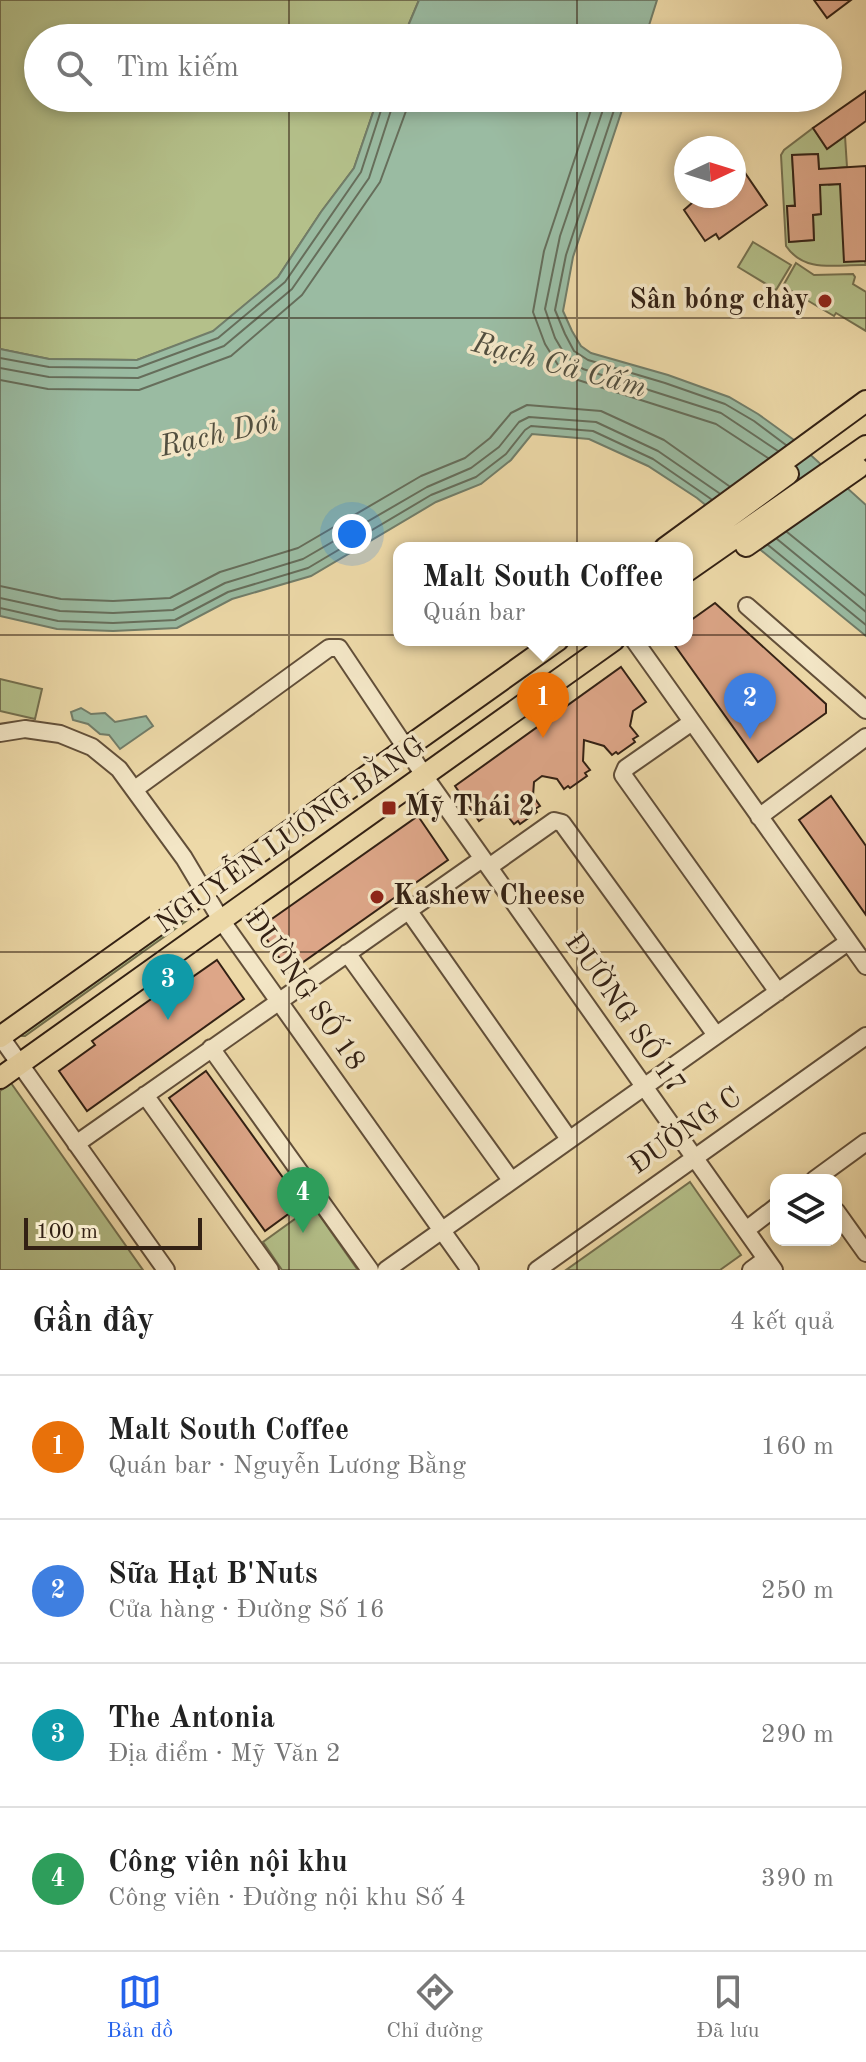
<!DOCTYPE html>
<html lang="vi">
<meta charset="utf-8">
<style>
body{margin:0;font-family:"Old Standard TT",serif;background:#f2f2f2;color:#222}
.controls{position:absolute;right:24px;bottom:24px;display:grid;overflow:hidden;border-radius:16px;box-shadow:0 4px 12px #0003}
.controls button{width:72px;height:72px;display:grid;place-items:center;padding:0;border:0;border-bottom:2px solid #e0e0e0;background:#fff;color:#222;font:40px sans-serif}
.compass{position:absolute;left:674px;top:136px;width:72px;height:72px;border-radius:50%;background:#fff;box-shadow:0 4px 12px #0003;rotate:86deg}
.scale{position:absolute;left:24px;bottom:20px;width:178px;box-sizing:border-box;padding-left:8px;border:4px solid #332114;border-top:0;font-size:22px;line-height:28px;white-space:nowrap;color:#332114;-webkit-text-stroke:6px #f3e6c6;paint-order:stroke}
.you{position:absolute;left:352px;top:534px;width:28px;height:28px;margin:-20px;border:6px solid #fff;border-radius:50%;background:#1a73e8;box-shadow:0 0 0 12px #1a73e833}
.badge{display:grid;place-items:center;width:52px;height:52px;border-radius:50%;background:#2563eb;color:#fff;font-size:26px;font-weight:700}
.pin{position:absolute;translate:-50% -66px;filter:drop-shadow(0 2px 4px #0008)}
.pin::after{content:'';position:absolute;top:42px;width:28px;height:24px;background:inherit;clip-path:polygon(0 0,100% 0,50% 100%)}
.popup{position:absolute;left:393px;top:542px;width:300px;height:104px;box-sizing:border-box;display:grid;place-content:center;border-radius:16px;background:#fff;filter:drop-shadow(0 2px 6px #0005);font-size:26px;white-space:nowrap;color:#767676}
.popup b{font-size:30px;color:#222}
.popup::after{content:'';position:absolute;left:50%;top:100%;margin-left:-16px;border:16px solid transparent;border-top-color:#fff}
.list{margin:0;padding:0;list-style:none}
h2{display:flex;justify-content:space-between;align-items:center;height:104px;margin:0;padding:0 32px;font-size:34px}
h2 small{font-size:26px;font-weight:400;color:#767676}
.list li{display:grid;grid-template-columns:52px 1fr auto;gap:24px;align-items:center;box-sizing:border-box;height:144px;padding:0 32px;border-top:2px solid #e0e0e0}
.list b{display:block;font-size:30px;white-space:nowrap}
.list p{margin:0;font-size:26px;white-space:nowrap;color:#767676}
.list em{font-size:26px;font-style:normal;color:#767676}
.icon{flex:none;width:44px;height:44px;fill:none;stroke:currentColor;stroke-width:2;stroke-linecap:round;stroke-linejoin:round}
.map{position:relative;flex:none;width:866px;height:1270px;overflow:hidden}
.search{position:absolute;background:#fff;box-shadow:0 4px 12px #0003;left:24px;right:24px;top:24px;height:88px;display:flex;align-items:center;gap:20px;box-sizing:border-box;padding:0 28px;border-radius:44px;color:#767676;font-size:30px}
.sheet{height:680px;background:#fff}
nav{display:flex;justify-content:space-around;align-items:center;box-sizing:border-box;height:112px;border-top:2px solid #e0e0e0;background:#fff;font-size:22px;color:#767676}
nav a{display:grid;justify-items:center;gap:4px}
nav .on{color:#2563eb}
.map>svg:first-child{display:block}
</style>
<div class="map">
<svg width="866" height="1270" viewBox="0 0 866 1270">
<rect width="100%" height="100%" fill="#edd9a8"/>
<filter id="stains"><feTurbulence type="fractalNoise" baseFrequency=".0025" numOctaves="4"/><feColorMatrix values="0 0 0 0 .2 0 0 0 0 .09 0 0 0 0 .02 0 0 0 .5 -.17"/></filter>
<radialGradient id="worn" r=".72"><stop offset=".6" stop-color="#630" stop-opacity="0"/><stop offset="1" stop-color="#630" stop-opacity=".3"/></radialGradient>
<!-- green -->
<path fill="#b4c08a" stroke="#74704f" stroke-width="2" d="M0,0h419l-16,38h-365v60h340l-24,70 -33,44 -43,65 -65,55 -76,28 -88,-1 -49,-10z
M813,128l14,20 18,-12 2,31 -28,3 -1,-16 -26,1 3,50 -8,1 3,36 24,-2 -1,-25 8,-1 -2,-39 10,10 9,-1v-10l28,91c-29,-1 -61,9 -80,-19l-5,-91 3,-5z
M753,242l38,23 -15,25 -38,-23z
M796,263l18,12 39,-1 2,3 -2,7 13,8v39l-30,-18 -2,3 -51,-30z
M0,679l42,10 -7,30 -35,-8z
M193,912l-1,5 -167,119h-3l-2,-3z
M11,1083l132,187h-143v-179z
M690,1182l51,73 -21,15h-154z
M313,1206l44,63v1h-75l-19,-28z"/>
<!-- water -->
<path fill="#9abba2" stroke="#717d69" stroke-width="2" d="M419,0h238l-12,38h-242z
M378,98h248l-53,159 -10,54 9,20 9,15 10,7 77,22 61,22 29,17 36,26 72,65v131l-169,-138 -49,-32 -59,-27 -57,-5 -21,26 -30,24 -45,18 -125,74 -79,23 -55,29 -64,3 -56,-2 -57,-13v-267l49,10 88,1 76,-29 65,-54 43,-65 33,-44z
M81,708l10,6 14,-1 10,9 31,-6 7,10 -33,23 -11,-14 -9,-1 -12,-10 -15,-4 -2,-8z"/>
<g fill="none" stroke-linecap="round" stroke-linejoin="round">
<!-- shore -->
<path stroke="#666e5b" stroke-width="2" d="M595,98l-51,153 -11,61 12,32 13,21 20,15 138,44 52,34
M607,98l-47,138 -15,73 10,29 10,17 18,14 138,44 57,38
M618,98l-52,157 -11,55 10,24 9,17 14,9 77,23 60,21 29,17 32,24
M0,358l49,9 88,1 81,-30 67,-56 76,-110 24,-74
M0,368l49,9 89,1 86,-32 68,-57 77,-111 26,-80
M0,380l48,9 91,1 92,-34 71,-61 78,-113 26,-71 1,-13
M787,532l79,64
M777,539l89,73
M768,545l98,80
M0,586l61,13 52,2 57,-3 50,-26 78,-24 123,-72 44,-18 25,-20 21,-25 16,-8 74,6 63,29 65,46
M0,598l60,13 53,2 60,-3 52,-27 78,-24 124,-72 44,-19 28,-21 20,-25 10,-5 67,5 62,29 61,42
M0,608l58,13 55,2 62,-3 53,-28 80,-24 123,-73 45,-18 30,-23 19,-24 6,-4 62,5 60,28 58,40"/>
</g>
<!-- building -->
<path fill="#dda688" stroke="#332114" stroke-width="2" d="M814,0h37l-24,18z
M866,91v30l-39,28 -14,-21z
M818,154l1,15 47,-3v95l-22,1 -4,-78 -20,1 1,29 -8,1 1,25 -25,2 -2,-36h8l-3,-51z
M741,167l26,38 -48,34 -3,-5 -11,7 -21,-31 16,-14h34v-24z
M715,603l111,101v9l-68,49 -87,-122h16v-17z
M621,667l25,35 -13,9 -3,15 8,10 -5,3 2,3 -17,12 -2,-2 -4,3 -8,-9 -20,-6 -1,21 7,9 -5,3 2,3 -17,12 -2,-2 -4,3 -7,-10 -15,-3 -8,6 -1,14 7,10 -5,3 2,3 -17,12 -2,-3 -4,3 -8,-10 -14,-2 -13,9 -24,-35z
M831,796l35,50v69l-67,-95z
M418,816l30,44 -159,112 -30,-44z
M217,960l27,39 -157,112 -28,-40 36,-26 -3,-4 86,-61 3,5z
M206,1071l96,133 -37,27 -96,-133z"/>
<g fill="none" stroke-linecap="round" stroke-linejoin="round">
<!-- minor casing -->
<g stroke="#624f39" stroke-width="20">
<path id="minor" d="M747,606l119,104
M634,640l232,326
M692,722l-66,46 -3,7 155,217
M0,733l25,-4 35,5 32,13 27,22 65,89 37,62 249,350
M135,789l194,-141h10l91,136 344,486
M759,817l107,-80
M489,867l65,-46 8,2 154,212
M408,910l161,229
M347,953l164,227
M0,1036l166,234
M211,1048l159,222
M145,1095l125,175
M76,1144l406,-285
M814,1180l52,-38
M836,1211l30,42
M746,1230l30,-23
M386,1270l462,-328
M537,1270l329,-234
M751,1270l15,-11"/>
</g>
<!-- major casing -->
<g stroke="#332114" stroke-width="24">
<path id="major" d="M746,546l112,-78
M665,548l201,-147
M687,548l101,-74
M687,571l179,-125
M0,1037l558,-397
M0,1078l614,-438"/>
</g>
<!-- minor -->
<use href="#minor" stroke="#f3e6c6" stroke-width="16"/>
<!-- major -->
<use href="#major" stroke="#edd9a8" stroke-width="20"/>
</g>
<!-- grid -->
<path fill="none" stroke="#332114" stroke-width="2" stroke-opacity="0.55" d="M289,0v38M577,0v38M289,98v1172M577,98v1172M0,318h866M0,635h866M0,952h866"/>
<!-- markers -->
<g fill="#8f2418" stroke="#f3e6c6" stroke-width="3">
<circle cx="825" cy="301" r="8"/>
<rect x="381" y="800" width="16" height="16" rx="4"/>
<circle cx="377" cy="897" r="8"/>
</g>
<g text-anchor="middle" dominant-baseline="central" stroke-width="7" stroke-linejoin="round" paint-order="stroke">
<!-- poi labels -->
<g font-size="28" font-weight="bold" fill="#332114" stroke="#f3e6c6" text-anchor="start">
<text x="809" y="301" text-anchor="end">Sân bóng chày</text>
<text x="405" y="808">Mỹ Thái 2</text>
<text x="393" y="897">Kashew Cheese</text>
</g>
<!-- street labels -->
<g font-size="28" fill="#332114" stroke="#f3e6c6">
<text transform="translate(291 836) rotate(-35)">NGUYỄN LƯƠNG BẰNG</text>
<text transform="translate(304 991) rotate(55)">ĐƯỜNG SỐ 18</text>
<text transform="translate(624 1014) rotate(55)">ĐƯỜNG SỐ 17</text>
<text transform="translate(686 1132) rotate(-35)">ĐƯỜNG C</text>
</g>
<!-- water labels -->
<g font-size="30" font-style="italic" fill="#524f3f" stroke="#f3e6c6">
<text transform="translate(559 366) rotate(15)">Rạch Cả Cấm</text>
<text transform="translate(219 435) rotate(-13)">Rạch Dơi</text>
</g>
</g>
<rect width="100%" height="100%" filter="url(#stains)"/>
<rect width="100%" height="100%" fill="url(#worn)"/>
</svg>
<div class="controls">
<button><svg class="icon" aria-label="layers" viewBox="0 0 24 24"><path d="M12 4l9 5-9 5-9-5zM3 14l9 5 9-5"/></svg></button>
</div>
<svg class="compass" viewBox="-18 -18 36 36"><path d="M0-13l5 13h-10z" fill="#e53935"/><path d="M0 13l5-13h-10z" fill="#767676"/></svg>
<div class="scale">100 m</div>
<div class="you"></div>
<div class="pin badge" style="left:543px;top:738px;background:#e8710a">1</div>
<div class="popup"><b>Malt South Coffee</b>Quán bar</div>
<div class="pin badge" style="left:750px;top:739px;background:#3f7fe0">2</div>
<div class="pin badge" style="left:168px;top:1020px;background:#0f9aa8">3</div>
<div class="pin badge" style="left:303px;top:1233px;background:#2e9e5b">4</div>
<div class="search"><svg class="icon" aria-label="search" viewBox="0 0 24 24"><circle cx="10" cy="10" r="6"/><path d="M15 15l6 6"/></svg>Tìm kiếm</div>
</div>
<section class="sheet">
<h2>Gần đây<small>4 kết quả</small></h2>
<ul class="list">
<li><span class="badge" style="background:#e8710a">1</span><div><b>Malt South Coffee</b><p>Quán bar · Nguyễn Lương Bằng</p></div><em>160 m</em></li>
<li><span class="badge" style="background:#3f7fe0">2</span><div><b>Sữa Hạt B'Nuts</b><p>Cửa hàng · Đường Số 16</p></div><em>250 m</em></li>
<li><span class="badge" style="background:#0f9aa8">3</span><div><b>The Antonia</b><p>Địa điểm · Mỹ Văn 2</p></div><em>290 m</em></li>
<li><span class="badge" style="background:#2e9e5b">4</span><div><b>Công viên nội khu</b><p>Công viên · Đường nội khu Số 4</p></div><em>390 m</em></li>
</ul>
</section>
<nav>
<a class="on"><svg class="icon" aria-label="map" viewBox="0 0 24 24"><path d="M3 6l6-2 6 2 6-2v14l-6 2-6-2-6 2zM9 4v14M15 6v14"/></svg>Bản đồ</a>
<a><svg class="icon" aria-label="directions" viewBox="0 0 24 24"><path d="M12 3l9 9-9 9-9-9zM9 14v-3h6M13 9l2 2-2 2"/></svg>Chỉ đường</a>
<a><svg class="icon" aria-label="saved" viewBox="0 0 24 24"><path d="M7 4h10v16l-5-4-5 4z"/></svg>Đã lưu</a>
</nav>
